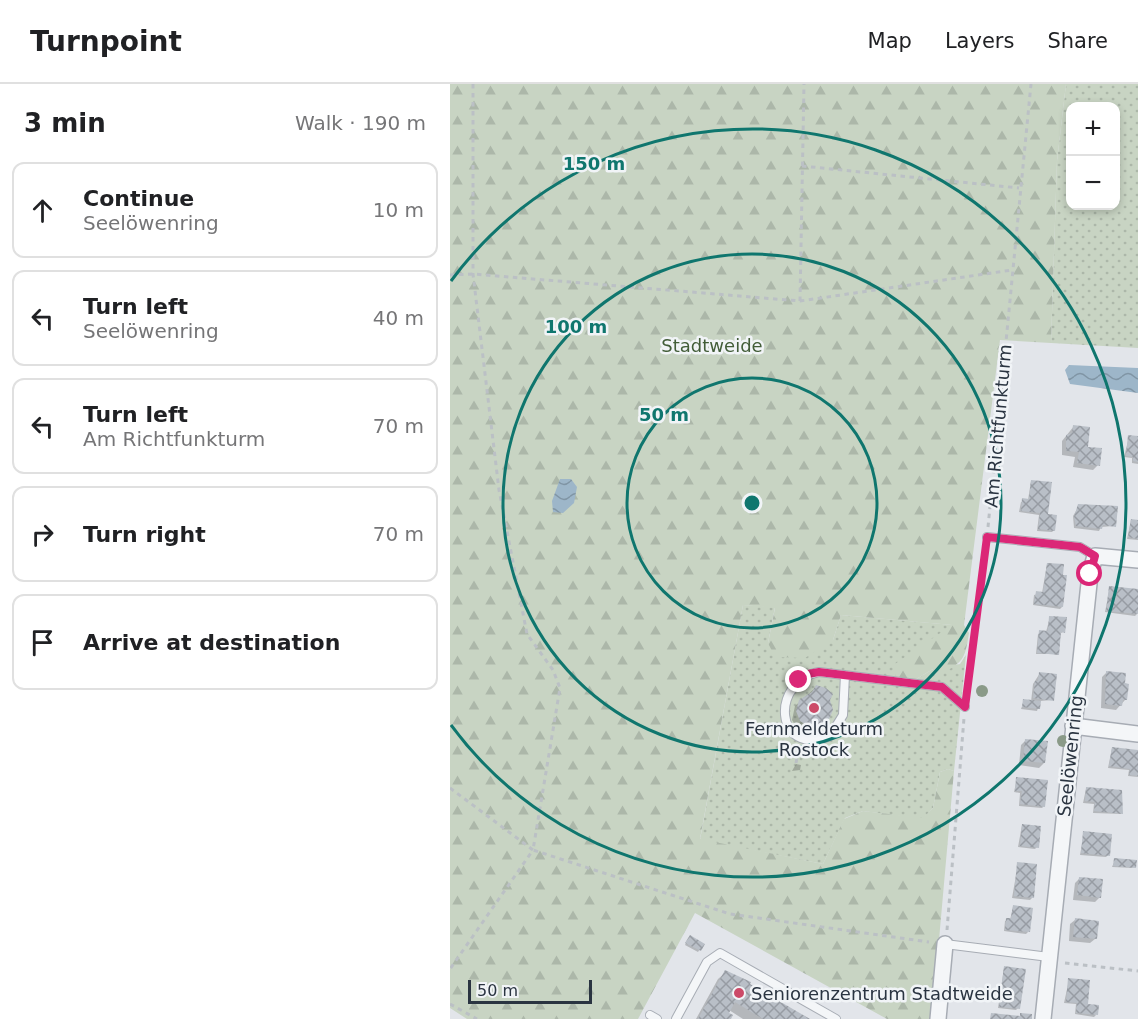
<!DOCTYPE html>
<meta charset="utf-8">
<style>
body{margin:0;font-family:"DejaVu Sans",sans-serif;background:#f2f2f2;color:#202124}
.controls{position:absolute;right:18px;top:18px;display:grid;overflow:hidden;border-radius:12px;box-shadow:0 3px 9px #0003}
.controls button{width:54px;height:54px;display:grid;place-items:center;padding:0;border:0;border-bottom:2px solid #e0e0e0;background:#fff;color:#202124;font:30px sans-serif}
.scale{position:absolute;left:18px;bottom:15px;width:124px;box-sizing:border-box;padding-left:6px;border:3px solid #2a3441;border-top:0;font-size:16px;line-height:21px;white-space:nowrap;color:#2a3441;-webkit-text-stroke:4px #f1f4f7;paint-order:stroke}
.stop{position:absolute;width:18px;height:18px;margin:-14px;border:4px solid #db2777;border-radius:50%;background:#fff}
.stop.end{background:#db2777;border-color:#fff;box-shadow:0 2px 6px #0008}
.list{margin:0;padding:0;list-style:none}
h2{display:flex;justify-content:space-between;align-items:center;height:78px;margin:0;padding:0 24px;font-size:26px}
h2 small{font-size:20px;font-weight:400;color:#757577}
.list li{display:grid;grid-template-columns:39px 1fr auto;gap:18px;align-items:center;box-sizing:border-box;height:96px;margin:0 12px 12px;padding:0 12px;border:2px solid #e0e0e0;border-radius:12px}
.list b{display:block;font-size:22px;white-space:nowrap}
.list p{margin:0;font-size:20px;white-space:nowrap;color:#757577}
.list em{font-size:20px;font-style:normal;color:#757577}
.icon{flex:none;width:33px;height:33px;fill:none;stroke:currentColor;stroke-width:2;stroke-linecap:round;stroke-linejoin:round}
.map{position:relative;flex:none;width:688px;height:935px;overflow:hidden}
header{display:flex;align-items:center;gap:36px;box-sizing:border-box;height:84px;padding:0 30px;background:#fff;border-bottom:2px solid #e0e0e0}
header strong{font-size:28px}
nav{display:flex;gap:33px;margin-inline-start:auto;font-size:21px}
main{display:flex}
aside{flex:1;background:#fff}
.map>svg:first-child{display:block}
</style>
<header>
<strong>Turnpoint</strong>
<nav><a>Map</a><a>Layers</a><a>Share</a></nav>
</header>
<main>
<aside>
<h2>3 min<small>Walk · 190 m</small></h2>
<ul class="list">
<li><svg class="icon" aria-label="ahead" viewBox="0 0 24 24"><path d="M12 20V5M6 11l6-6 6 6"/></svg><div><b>Continue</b><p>Seelöwenring</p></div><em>10 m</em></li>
<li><svg class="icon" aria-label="left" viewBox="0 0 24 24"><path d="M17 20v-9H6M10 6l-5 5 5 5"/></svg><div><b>Turn left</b><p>Seelöwenring</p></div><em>40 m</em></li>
<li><svg class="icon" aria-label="left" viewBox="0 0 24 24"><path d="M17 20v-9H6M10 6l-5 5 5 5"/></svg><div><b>Turn left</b><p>Am Richtfunkturm</p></div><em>70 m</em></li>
<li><svg class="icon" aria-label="right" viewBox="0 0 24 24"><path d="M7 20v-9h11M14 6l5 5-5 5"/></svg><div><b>Turn right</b></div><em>70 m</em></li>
<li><svg class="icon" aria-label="arrive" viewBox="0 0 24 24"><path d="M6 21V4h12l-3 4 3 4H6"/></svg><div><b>Arrive at destination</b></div></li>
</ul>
</aside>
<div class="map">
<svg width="688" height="935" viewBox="0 0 688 935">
<defs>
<pattern id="grass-dots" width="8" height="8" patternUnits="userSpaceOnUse" patternTransform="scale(1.5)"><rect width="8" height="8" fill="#c8d4c3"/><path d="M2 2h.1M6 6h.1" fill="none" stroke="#acb7a9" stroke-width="1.8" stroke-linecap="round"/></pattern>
<pattern id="forest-firs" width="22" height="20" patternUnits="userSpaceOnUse" patternTransform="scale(1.5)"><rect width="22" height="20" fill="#c8d4c3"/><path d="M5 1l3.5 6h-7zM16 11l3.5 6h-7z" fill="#acb7a9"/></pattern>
<pattern id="water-waves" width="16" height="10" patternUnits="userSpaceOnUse" patternTransform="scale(1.5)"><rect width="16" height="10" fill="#9db6c9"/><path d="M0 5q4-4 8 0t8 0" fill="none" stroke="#8095a5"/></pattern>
<pattern id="building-cross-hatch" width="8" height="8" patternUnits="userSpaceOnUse" patternTransform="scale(1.5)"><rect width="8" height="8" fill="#b9bfc7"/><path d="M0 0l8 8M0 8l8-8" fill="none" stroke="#979ca3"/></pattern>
</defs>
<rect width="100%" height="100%" fill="#e2e5ea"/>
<!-- grass -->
<path fill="url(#grass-dots)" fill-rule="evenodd" d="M616,0h72v264l-87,-5 6,-182zM620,22h46v100h-46z
M293,521l32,2 -7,36 65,-3 8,-25 112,10 -40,56 20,-12 27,-5 6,-9 -12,116 -6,-2 -8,3 -7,36 -10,11 -60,-8 -18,7 -22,46 -123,-24z"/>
<!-- forest -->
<path fill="url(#forest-firs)" d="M0,0h616l-9,77 -6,182 -51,-3 -36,285 5,8c-4,24 -4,28 -26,40l-10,-4 -20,12 -16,-3 -5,-12 60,-41 -111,-10 -8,25 -28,18 -30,-1 -7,-14 7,-35 -32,-3 -43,234 123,25 21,-45 19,-8 60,7 10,-10 7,-36 8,-3 6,2 -22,248h-45l-192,-106 -57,106h-171l-17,-11z"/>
<!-- water -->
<path fill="url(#water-waves)" d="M619,281l69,3v25l-68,-9 -5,-14z
M110,395h11l6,8 -3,16 -11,10 -10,-1 -1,-11z"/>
<!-- shadow -->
<path fill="#0003" d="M624,342l24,39 -5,5 -20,-3 2,-10 -13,-2v-14z
M679,353l9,1v26l-6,-1v-5l-8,-1z
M581,397l23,49 -2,2 -15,-1 2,-16 -20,-3 2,-10 7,-2z
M629,422l35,20 -13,1 -2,4 -25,-3 -1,-12z
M681,436l7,1v19l-11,-1z
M597,480l15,43 -2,2 -27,-4 1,-10 8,-2z
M660,503l27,27 -2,2 -30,-4z
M600,533l13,15 -4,2 -2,20h-21l2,-20 8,-2z
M657,588l18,28 -9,10 -15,-2 1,-31z
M590,589l12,27 -12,1 -3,10 -16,-2 3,-8 7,1 2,-18z
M366,603l12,13 -2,23 -5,5 -14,5 -9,-4 -6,-9 3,-14z
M576,656l18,23 -5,5 -20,-3 2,-20z
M662,664l26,3v26l-10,-1 1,-6 -21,-2z
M346,680l5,1 -1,5 -8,1z
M567,694l27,28 -2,2 -23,-2 1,-13 -6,-1z
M636,705l36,25 -29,-1 1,-9 -11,-1z
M572,741l15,22 -2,2 -17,-2z
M634,749l24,22 -2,2 -26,-2z
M665,776l19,8 -22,-1z
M568,780l14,34 -2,2 -18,-2z
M630,794l20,19 -5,5 -22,-2 2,-17z
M563,823l15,25 -2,2 -22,-3 1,-10 5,-1z
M625,836l20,19 -5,4 -21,-2 1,-17z
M238,855l15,5 -5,8 -13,-7z
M554,884l14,40 -2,2 -18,-2z
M276,888l22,13 59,34h-64l-14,-9v9h-33l22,-40z
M619,896l17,25 10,10 -2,2 -19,-3 1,-10 -12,-1z"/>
<!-- building -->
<path fill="url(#building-cross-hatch)" d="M623,341l17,2 -2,20 14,1 -2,18 -23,-3 2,-11 -13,-1v-16l6,-2z
M678,351l10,1v26l-5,-1v-4l-7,-1z
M581,396l21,2 -4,32 9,1 -2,16 -17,-2 2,-16 -19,-2 1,-13 7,1z
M628,420l40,2 -2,21 -13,-2 -1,4 -26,-3 -2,-9z
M681,435l7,1v19l-10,-2z
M597,479l17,1 -1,11h4l-4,32 -29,-3 2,-13 7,1z
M659,502l29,3v25l-32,-3z
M599,532l18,1 -2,16 -4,-1 -2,23 -22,-2 2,-23 9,1z
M656,587l20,2 -1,10 4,1 -2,16h-4l-1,6 -17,-2z
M589,588l18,2 -3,27 -21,-3 2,-17h3z
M366,601l10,3 7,6 -3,6 3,10 -6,14 -14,5 -13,-8 -4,-10 3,-11 13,-8z
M573,615l18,2 -1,8 -18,-2z
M575,655l23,2 -3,22 -22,-2z
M662,663l26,3v26l-9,-1 1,-6 -21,-3z
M566,693l32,3 -3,27 -25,-3 2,-13h-7z
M636,703l36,3 1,24 -29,-3 1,-9 -10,-1z
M572,740l19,2 -2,22 -19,-2z
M633,747l29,3 -2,22 -29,-3z
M664,774l23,2 -1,8 -23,-2z
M567,778l20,2 -3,34 -20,-2z
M629,793l24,2 -2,19 -24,-3z
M563,821l20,3 -3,24 -25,-2 1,-12h5z
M625,834l24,3 -2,18 -24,-2z
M240,851l15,9 -4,7 -16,-8z
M554,882l22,3 -6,40 -21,-2z
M275,886l26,12 -1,2 60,35h-47l-28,-17 -6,11 4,2 -2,4h-33z
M618,894l22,2 -2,24 11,1 -1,10 -22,-2 1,-10 -11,-1z
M541,929l29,3v-3l12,1v5h-42z"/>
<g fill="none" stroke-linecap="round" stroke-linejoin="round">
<!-- lane casing -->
<g stroke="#a7acb4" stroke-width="10">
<path id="lane" d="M537,453l93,10 15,9
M395,591l-2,40 -13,21c-56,22 -60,-55 -11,-64l123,15 23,20
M495,860l104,13
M200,931l7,4
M226,935l31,-57 13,-9 116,66"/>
</g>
<!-- street casing -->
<g stroke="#a7acb4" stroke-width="18">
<path id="street" d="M623,642l65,8
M488,935l7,-75
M593,935l47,-445 5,-18 43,4"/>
</g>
<!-- path -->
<path stroke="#bbc0c5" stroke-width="3" stroke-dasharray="4.5 4.5" stroke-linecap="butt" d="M23,0v190l26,216 28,144 26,36 7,18 -27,162 197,64 199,28
M352,82l217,22
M0,191l23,-1 327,27 212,-31
M350,217l4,-217
M538,443l43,-443
M517,610l19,-145
M346,679l3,-14
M0,704l83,62 -83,119
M497,846l17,-212
M615,879l73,8
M0,920l27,15"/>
<!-- lane -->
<use href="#lane" stroke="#f4f6f8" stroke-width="8"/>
<!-- street -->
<use href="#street" stroke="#f4f6f8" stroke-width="15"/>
</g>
<!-- trees -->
<g fill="#8a9a88">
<circle cx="532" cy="607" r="6"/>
<circle cx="613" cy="657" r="6"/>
</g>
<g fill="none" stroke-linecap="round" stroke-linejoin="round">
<!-- route -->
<path stroke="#db2777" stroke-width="8" d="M349,596l9,-6 11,-2 123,15 23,20 22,-170 93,10 15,9 -5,18"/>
</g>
<!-- distance rings -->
<g fill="none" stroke="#0f766e" stroke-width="3">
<circle cx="302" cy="419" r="125"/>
<circle cx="302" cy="419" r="249"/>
<path d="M1 197A374 374 0 1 1 1 641"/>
</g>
<!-- markers -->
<g fill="#cc4a68" stroke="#f1f4f7" stroke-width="2">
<circle cx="364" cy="624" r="6"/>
<circle cx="289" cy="909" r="6"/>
</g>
<g text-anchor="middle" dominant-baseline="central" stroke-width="5" stroke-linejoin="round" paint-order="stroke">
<!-- park labels -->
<g font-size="18" fill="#425d38" stroke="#f1f4f7">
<text x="262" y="261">Stadtweide</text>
</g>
<!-- street labels -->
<g font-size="18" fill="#2a3441" stroke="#f1f4f7">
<text transform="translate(548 342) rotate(-85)">Am Richtfunkturm</text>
<text transform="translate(620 672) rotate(-84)">Seelöwenring</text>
</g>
<!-- poi labels -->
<g font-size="18" fill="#2a3441" stroke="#f1f4f7">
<text x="364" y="644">Fernmeldeturm<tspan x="364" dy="21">Rostock</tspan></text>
<text x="301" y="909" text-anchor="start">Seniorenzentrum Stadtweide</text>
</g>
</g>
<circle cx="302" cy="419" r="9" fill="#0f766e" stroke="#f1f4f7" stroke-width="3"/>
<g font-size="18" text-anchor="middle" font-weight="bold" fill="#0f766e" stroke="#f1f4f7" stroke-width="5" stroke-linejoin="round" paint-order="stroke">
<text x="144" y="86">150 m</text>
<text x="126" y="249">100 m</text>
<text x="214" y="337">50 m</text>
</g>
</svg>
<div class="controls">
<button>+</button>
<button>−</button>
</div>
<div class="scale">50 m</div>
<div class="stop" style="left:640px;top:490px"></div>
<div class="stop end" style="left:349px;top:596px"></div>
</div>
</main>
